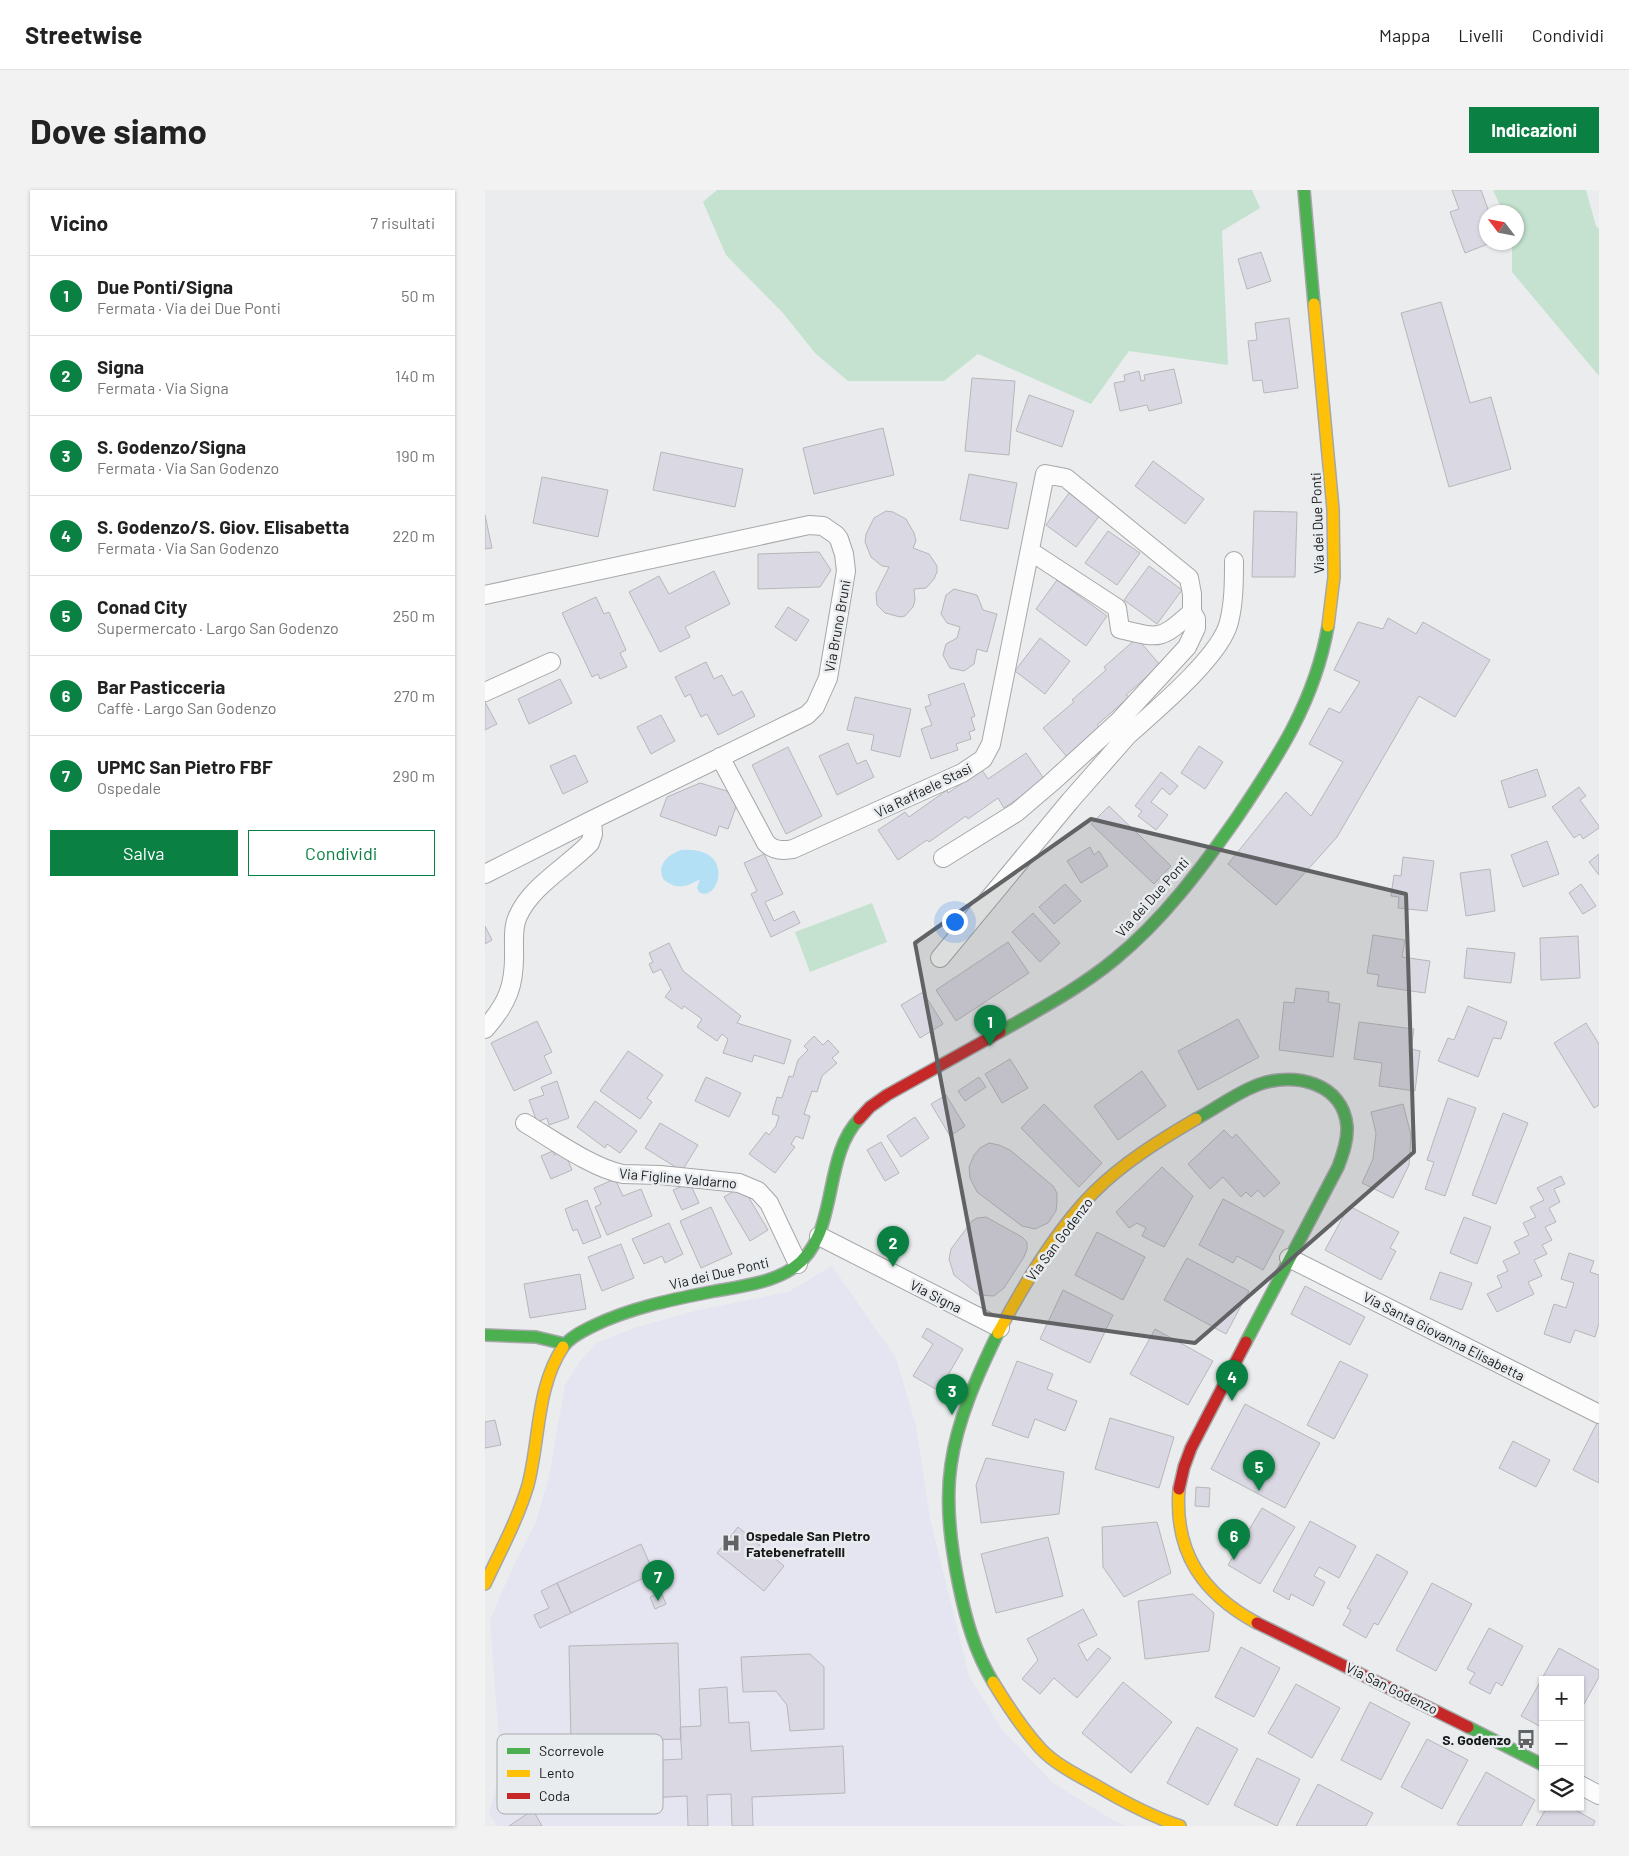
<!DOCTYPE html>
<html lang="it">
<meta charset="utf-8">
<style>
body{margin:0;font-family:Barlow,sans-serif;background:#f2f2f2;color:#222}
.controls{position:absolute;right:15px;bottom:15px;display:grid;overflow:hidden;border-radius:0px;box-shadow:0 1px 4px #0004}
.controls button{width:45px;height:45px;display:grid;place-items:center;padding:0;border:0;border-bottom:1px solid #e0e0e0;background:#fff;color:#222;font:25px sans-serif}
.compass{position:absolute;left:994px;top:15px;width:45px;height:45px;border-radius:50%;background:#fff;box-shadow:0 1px 4px #0004;rotate:302deg}
.you{position:absolute;left:469px;top:731px;width:18px;height:18px;margin:-12px;border:4px solid #fff;border-radius:50%;background:#1a73e8;box-shadow:0 0 0 8px #1a73e833}
.badge{display:grid;place-items:center;width:32px;height:32px;border-radius:50%;background:#0b8043;color:#fff;font-size:16px;font-weight:700}
.pin{position:absolute;translate:-50% -41px;filter:drop-shadow(0 1px 2px #0008)}
.pin::after{content:'';position:absolute;top:26px;width:18px;height:15px;background:inherit;clip-path:polygon(0 0,100% 0,50% 100%)}
.list{margin:0;padding:0;list-style:none}
h2{display:flex;justify-content:space-between;align-items:center;height:65px;margin:0;padding:0 20px;font-size:21px}
h2 small{font-size:16px;font-weight:400;color:#767676}
.list li{display:grid;grid-template-columns:32px 1fr auto;gap:15px;align-items:center;box-sizing:border-box;height:80px;padding:0 20px;border-top:1px solid #e0e0e0}
.list b{display:block;font-size:19px;white-space:nowrap}
.list p{margin:0;font-size:16px;white-space:nowrap;color:#767676}
.list em{font-size:16px;font-style:normal;color:#767676}
.actions{display:flex;gap:10px;padding:15px 20px}
.actions a{flex:1;padding:11px 0;border:1px solid #0b8043;border-radius:0px;text-align:center;font-size:18px;color:#0b8043}
.actions .main{background:#0b8043;color:#fff}
.icon{flex:none;width:28px;height:28px;fill:none;stroke:currentColor;stroke-width:2;stroke-linecap:round;stroke-linejoin:round}
.map{position:relative;flex:none;width:1114px;height:1636px;overflow:hidden;border-radius:0px}
header{display:flex;align-items:center;gap:30px;box-sizing:border-box;height:70px;padding:0 25px;background:#fff;border-bottom:1px solid #e0e0e0}
header strong{font-size:24px}
nav{display:flex;gap:28px;margin-inline-start:auto;font-size:18px}
.intro{display:flex;align-items:center;justify-content:space-between;box-sizing:border-box;height:120px;padding:0 30px}
h1{margin:0;font-size:35px}
.button{padding:12px 22px;border-radius:0px;background:#0b8043;color:#fff;font-size:18px;font-weight:700}
main{display:flex;gap:30px;padding:0 30px}
aside{flex:1;background:#fff;border-radius:0px;box-shadow:0 1px 4px #0004}
.map>svg:first-child{display:block}
</style>
<header>
<strong>Streetwise</strong>
<nav><a>Mappa</a><a>Livelli</a><a>Condividi</a></nav>
</header>
<div class="intro"><h1>Dove siamo</h1><a class="button">Indicazioni</a></div>
<main>
<aside>
<h2>Vicino<small>7 risultati</small></h2>
<ul class="list">
<li><span class="badge">1</span><div><b>Due Ponti/Signa</b><p>Fermata · Via dei Due Ponti</p></div><em>50 m</em></li>
<li><span class="badge">2</span><div><b>Signa</b><p>Fermata · Via Signa</p></div><em>140 m</em></li>
<li><span class="badge">3</span><div><b>S. Godenzo/Signa</b><p>Fermata · Via San Godenzo</p></div><em>190 m</em></li>
<li><span class="badge">4</span><div><b>S. Godenzo/S. Giov. Elisabetta</b><p>Fermata · Via San Godenzo</p></div><em>220 m</em></li>
<li><span class="badge">5</span><div><b>Conad City</b><p>Supermercato · Largo San Godenzo</p></div><em>250 m</em></li>
<li><span class="badge">6</span><div><b>Bar Pasticceria</b><p>Caffè · Largo San Godenzo</p></div><em>270 m</em></li>
<li><span class="badge">7</span><div><b>UPMC San Pietro FBF</b><p>Ospedale</p></div><em>290 m</em></li>
</ul>
<div class="actions"><a class="main">Salva</a><a>Condividi</a></div>
</aside>
<div class="map">
<svg width="1114" height="1636" viewBox="0 0 1114 1636">
<rect width="100%" height="100%" fill="#eaecee"/>
<!-- medical -->
<path fill="#e5e4f1" d="M347,1076l64,92 20,68 14,93 39,157 34,55 50,52 63,39 10,4h-629l-8,-12 12,-46 -11,-148 24,-55 22,-43 13,-45 16,-92 15,-24 17,-18 37,-15 61,-17 93,-19z"/>
<!-- green -->
<path fill="#c4e2cf" d="M232,0h535l8,18 -38,23 6,134 -99,-14 -38,53 -113,-50 -34,27h-96l-33,-28 -32,-40 -57,-58 -23,-53z
M1008,0h93l10,36 3,3v147l-87,-104v-29l5,-1v-30h-14z
M387,713l15,39 -77,30 -15,-40z"/>
<!-- water -->
<path fill="#b3e0f4" d="M196,660c57,-5 37,55 18,42l-2,-4 3,-9c-13,8 -24,11 -36,1 -8,-14 3,-25 17,-30z"/>
<!-- building -->
<path fill="#dad8e3" stroke="#b6b7b9" d="M967,0h29l8,22h-2v30h6l-28,11 -15,-41 9,-3z
M776,62l10,29 -24,8 -9,-30z
M956,112l29,101 21,-6 20,72 -62,18 -48,-174z
M804,128l9,70 -34,5 -2,-13 -9,1 -5,-40 9,-1 -2,-17z
M689,179l8,34 -33,8 -2,-6 -27,6 -6,-28 11,-2 -1,-6 15,-4 2,10 4,-1 -1,-5z
M487,188l43,3 -6,74 -44,-4z
M544,205l45,16 -12,36 -46,-16z
M398,238l11,47 -80,19 -11,-46z
M176,262l82,17 -8,38 -82,-17z
M668,271l51,38 -19,25 -50,-38z
M484,284l48,9 -9,46 -48,-9z
M57,287l66,13 -10,47 -65,-14z
M584,303l31,22 -24,32 -30,-22z
M401,321l7,1 13,7 8,14 2,8 -3,7 16,6 8,12v6l-3,7 -8,9 -12,1 1,11 -2,7 -8,9 -5,1 -15,-4 -8,-8 -1,-12 13,-26 -7,-1 -11,-9 -6,-15 1,-8 8,-16z
M769,321l43,1 -2,65h-43z
M0,325l7,33 -7,1z
M623,341l32,22 -23,32 -32,-22z
M334,362l12,18 -11,17 -62,2v-35z
M664,376l33,24 -25,34 -33,-24z
M229,381l16,33 -45,23 5,10 -30,15 -31,-60 30,-16 10,18z
M572,390l50,36 -21,30 -50,-37z
M469,399l23,6 6,15 14,4 -10,38 -10,-3 -3,15 -10,7 -14,-3 -7,-13 3,-11 11,-6 3,-11 -13,-4 -6,-9 5,-19z
M111,407l8,17 5,-2 17,38 -6,3 7,14 -27,12 -2,-5 -6,3 -30,-64z
M303,417l21,13 -13,21 -21,-14z
M903,428l28,16 7,-12 67,38 -35,57 -36,-21 -82,141 -61,68 -48,-41 58,-72 25,24 32,-54 -34,-18 20,-36 11,5 20,-31 -26,-12 24,-48 25,7z
M555,448l30,23 -25,33 -30,-23z
M652,448l23,27 -34,30 3,2 -32,28 3,3 -33,29 -24,-29 31,-26 -2,-2 34,-30 -2,-3z
M221,472l8,17 8,-4 11,21 9,-5 13,25 -37,19 -11,-21 -6,3 -11,-23 -5,3 -10,-20z
M75,489l12,24 -43,21 -11,-25z
M479,493l11,33 -4,2 4,12 -6,2 2,7 -15,5 2,6 -27,9 -10,-30 11,-4 -7,-18 6,-2 -3,-10z
M370,507l56,12 -11,48 -29,-7 3,-15 -27,-5z
M0,512l12,22 -12,6z
M176,525l14,26 -24,13 -14,-27z
M363,553l9,21 9,-4 8,17 -37,18 -18,-39z
M714,556l24,16 -18,27 -24,-16z
M303,557l34,69 -36,18 -34,-69z
M541,563l19,27 -41,28 -6,-10 -30,21 -2,-3 -37,26 -2,-2 -29,20 -20,-30 27,-18 4,5 38,-27 1,3 34,-23 6,9z
M90,565l13,27 -25,12 -13,-28z
M1052,579l9,27 -37,12 -8,-27z
M676,582l17,14 -8,9 -8,-7 -11,14 17,13 -12,15 -18,-14 4,-5 -7,-5z
M215,593l27,8 10,13 -9,25 -9,-3 -3,10 -56,-20 7,-19z
M1094,597l7,9 -6,4 19,26v2l-16,11 -3,-5 -6,4 -22,-31z
M624,616l62,60 -17,18 -63,-60z
M1062,651l12,33 -36,13 -12,-32z
M605,657l4,8 5,-4 9,15 -27,17 -14,-22z
M279,664l19,40 -18,8 9,19 20,-10 6,12 -29,14 -20,-43 6,-3 -13,-28z
M1114,664v21l-10,-13z
M918,667l31,4 -7,50 -29,-3 1,-11 -8,-1 3,-21 7,1z
M1005,679l5,42 -29,5 -6,-43z
M580,694l16,17 -27,23 -15,-17z
M1096,694l15,22 -13,8 -14,-21z
M548,723l27,30 -20,19 -28,-30z
M0,736l7,14 -7,4z
M888,745l32,5 -3,17 28,4 -5,32 -48,-7 2,-11 -12,-2z
M1093,746l2,42 -39,2 -1,-42z
M523,752l21,31 -73,48 -20,-31z
M184,753l14,28 58,45 -4,7 54,17 -7,24 -30,-9 -2,7 -29,-9 5,-14 -6,-5 -5,7 -20,-14 5,-8 -18,-13 -2,3 -17,-12 6,-8 -10,-20 -8,4 -4,-9 4,-2 -4,-9z
M982,758l48,5 -4,30 -47,-5z
M811,798l33,4 -1,10 12,2 -7,53 -54,-7 5,-48 10,1z
M438,802l20,32 -23,14 -19,-33z
M983,816l39,16 -6,17 -8,-1 -15,39 -40,-16 10,-23 6,2z
M753,829l21,38 -61,33 -20,-39z
M52,831l15,31 -8,4 8,17 -38,18 -23,-48z
M874,832l55,7 -3,20 9,2 -5,40 -36,-5 3,-23 -28,-4z
M1101,833l13,21v61l-5,3 -40,-65z
M329,846l9,9 5,-5 11,12 -7,6 5,5 -15,13 -5,16 -5,-1 -8,23 6,2 -7,23 -7,-3 -5,8 4,3 -20,26 -26,-19 17,-22 3,3 7,-9 3,-10 -7,-2 5,-17 5,1 7,-22 4,1 5,-17 10,-10 -4,-4z
M143,861l35,24 -16,23 5,4 -12,17 -40,-28z
M525,869l18,29 -26,15 -17,-29z
M657,881l24,35 -48,34 -24,-34z
M221,887l35,16 -12,24 -34,-16z
M494,887l7,10 -21,14 -7,-10z
M72,891l12,37 -20,7 -2,-7 -10,4 -8,-22 15,-5 -3,-8z
M461,905l19,31 -15,10 -19,-32z
M963,908l28,10 -31,88 -20,-7 9,-27 -7,-2z
M110,911l42,30 -17,22 -13,-9 -2,4 -28,-21z
M559,914l58,59 -23,24 -58,-59z
M918,914l8,31 -2,30 -16,33 -31,-15 11,-24 3,-26 -5,-21z
M1018,923l25,10 -32,81 -24,-9z
M430,927l14,21 -28,19 -14,-21z
M175,933l38,22 -16,26 -37,-23z
M739,940l8,8 4,-4 44,49 -16,14 -6,-7 -7,7 -5,-5 -5,5 -18,-20 -13,12 -22,-25z
M396,952l18,31 -14,8 -18,-31z
M504,953l10,2 11,5 43,36 4,7v9l-1,9 -8,12 -13,6 -13,-3 -45,-34 -7,-14 -1,-11 5,-12 6,-7z
M79,960l8,20 -21,9 -10,-23 12,-5 1,4z
M677,977l31,29 -29,51 -22,-11 4,-8 -9,-5 -8,5 -13,-16z
M1076,986l4,8 -11,5 6,13 -11,6 7,14 -11,5 7,13 -10,5 5,9 -13,6 8,16 -14,6 6,12 -37,18 -10,-18 15,-7 -5,-11 11,-5 -5,-10 17,-8 -6,-11 15,-7 -6,-12 13,-6 -6,-10 14,-7 -7,-12z
M130,989l8,17 18,-7 11,27 -45,19 -12,-28 6,-3 -7,-16z
M205,993l9,20 -17,7 -9,-20z
M257,996l26,44 -18,11 -26,-44z
M738,1009l61,32 -21,39 -26,-14 -4,7 -34,-18z
M102,1010l14,37 -18,7 -6,-15 -4,2 -8,-22z
M864,1016l50,26 -9,16 6,3 -15,29 -56,-30z
M226,1017l21,47 -31,14 -21,-47z
M501,1027l36,20 5,5v7l-3,8 -20,31 -10,8 -15,-1 -25,-20 -5,-16 2,-10 21,-28 5,-3z
M979,1027l27,10 -14,37 -27,-11z
M184,1033l14,31 -18,9 -3,-7 -18,8 -12,-25z
M612,1042l48,25 -22,43 -48,-25z
M136,1054l13,34 -32,13 -14,-34z
M1084,1063l25,8 -4,11 9,3v48l-4,14 -20,-7 -5,13 -26,-9 10,-30 12,4 8,-25 -13,-4z
M702,1068l62,33 -23,43 -62,-34z
M955,1082l32,11 -10,27 -32,-11z
M95,1084l6,35 -56,9 -6,-34z
M820,1096l60,31 -15,28 -59,-31z
M578,1100l50,25 -23,48 -50,-24z
M442,1138l36,21 -24,42 -26,-15 20,-32 -11,-7z
M670,1139l58,32 -25,44 -58,-31z
M532,1171l36,13 -6,15 30,12 -12,30 -30,-12 -7,19 -36,-13z
M855,1171l28,14 -34,64 -27,-14z
M760,1214l75,39 -35,65 -74,-39z
M625,1228l64,19 -15,51 -64,-19z
M10,1230l6,25 -16,3v-26z
M1112,1233l2,1v59l-26,-13z
M1028,1251l37,19 -14,27 -37,-19z
M501,1268l78,14 -5,42 -78,9 -5,-38z
M711,1297l14,1 -1,19 -14,-1z
M777,1318l33,19 -35,57 -32,-19z
M825,1331l46,25 -17,32 -20,-11 -5,9 11,6 -12,24 -22,-12 -2,6 -16,-9z
M672,1332l14,51 -47,24 -21,-30 -1,-40z
M253,1337l46,39 -20,25 -47,-38z
M563,1347l15,59 -67,17 -15,-59z
M156,1354l13,29 -83,40 -14,-30z
M892,1364l31,18 -30,53 -4,-2 -8,15 -23,-13 8,-15 -4,-2z
M72,1393l14,30 -31,15 -6,-13 15,-7 -8,-17z
M947,1393l40,21 -36,67 -40,-21z
M176,1402l5,12 -11,5 -5,-12z
M708,1404l21,19 -5,38 -64,8 -7,-58z
M598,1419l14,26 -19,9 9,17 11,-13 13,10 -34,40 -23,-20 -14,16 -18,-15 16,-19 -11,-21z
M1004,1438l34,18 -21,40 -6,-4 -6,12 -21,-11 6,-10 -8,-4z
M193,1453l3,96 -110,3 -2,-96z
M756,1457l39,21 -26,49 -39,-20z
M1074,1458l40,22v7l-15,27 -4,-1v-23h-37v48l-22,-12z
M325,1464l14,13v62l-34,2 -3,-26 -11,-14 -33,1 -2,-35z
M638,1492l49,40 -41,51 -49,-40z
M811,1494l44,24 -28,50 -44,-25z
M242,1497l2,36 20,-1 2,29 92,-5 2,47 -93,4 1,29h-21l-1,-32 -24,1 1,31h-20l-1,-30 -102,5 -2,-37 99,-5 -2,-32 21,-1 -2,-37z
M885,1512l40,21 -29,57 -40,-20z
M712,1537l41,22 -30,56 -41,-22z
M942,1549l41,21 -26,49 -41,-22z
M772,1568l43,21 -23,47 -43,-21z
M1001,1582l49,28 -14,26h-61l-3,-2z
M833,1594l55,29 -7,13h-70z
M1062,1617h23l25,14 -2,5h-57z
M48,1620l9,16h-33z"/>
<g fill="none" stroke-linecap="round" stroke-linejoin="round">
<!-- street casing -->
<g stroke="#a6a7a8" stroke-width="20">
<path id="street" d="M545,361l87,57 3,21c41,10 40,11 72,-17
M0,405l324,-70 14,1 13,9 3,4 5,15 2,17 -18,107 -13,29 -8,8 -8,4 -207,101 -107,54
M0,502l66,-30
M643,545c27,-24 93,-79 101,-113 5,-20 5,-41 5,-61
M235,567l46,86c8,8 17,8 27,6l169,-76 21,-14 8,-15 54,-270 21,4 123,100 3,16v18l4,7v9l-9,19 -69,75 -67,61 -34,29 -74,46
M455,768l130,-157 58,-66 -10,-13
M0,839c23,-26 30,-44 29,-79 0,-12 -1,-24 4,-34 13,-30 50,-50 72,-73l3,-9 -1,-14
M40,933c27,16 69,46 98,51l37,1 79,8 19,8 11,12 29,61
M334,1046l181,92
M804,1068l310,156
M1095,1595l19,10"/>
</g>
<!-- fast casing -->
<g stroke="#a6a7a8" stroke-width="14">
<path id="fast" d="M819,0l10,114
M515,842c40,-23 80,-44 115,-73 48,-39 86,-90 121,-140 42,-62 79,-118 92,-193
M711,929c21,-11 41,-27 64,-35 35,-12 83,-1 87,42 1,14 -4,28 -9,41l-92,175
M0,1145l51,2 29,7
M78,1157c7,-10 20,-16 30,-21 37,-18 77,-26 117,-34 26,-5 60,-8 83,-24 47,-32 28,-109 66,-149
M508,1492c-18,-30 -27,-62 -34,-96 -8,-39 -14,-81 -8,-121 6,-45 27,-91 47,-132
M983,1537l75,38"/>
</g>
<!-- slow casing -->
<g stroke="#a6a7a8" stroke-width="14">
<path id="slow" d="M829,114l19,205 1,68 -6,49
M513,1143c25,-47 58,-103 96,-141 29,-29 66,-52 102,-73
M694,1299c-5,64 24,105 78,134
M0,1394c15,-32 33,-65 43,-99 12,-46 8,-97 35,-138
M508,1492c14,23 29,46 47,66 16,17 37,27 57,38 27,16 53,30 83,40"/>
</g>
<!-- jam casing -->
<g stroke="#a6a7a8" stroke-width="14">
<path id="jam" d="M374,929l11,-12 17,-12 113,-63
M694,1299l5,-22 7,-19 55,-106
M772,1433l211,104"/>
</g>
<!-- street -->
<use href="#street" stroke="#fcfcfc" stroke-width="18"/>
<!-- fast -->
<use href="#fast" stroke="#4caf50" stroke-width="11"/>
<!-- slow -->
<use href="#slow" stroke="#ffc107" stroke-width="11"/>
<!-- jam -->
<use href="#jam" stroke="#c62828" stroke-width="11"/>
</g>
<!-- marked area -->
<path fill="#616264" fill-opacity="0.2" stroke="#616264" stroke-width="4" stroke-linejoin="round" d="M606,629l315,75 8,258 -219,191 -210,-29 -70,-371z"/>
<!-- icons -->
<defs>
<g id="hospital-bare" transform="scale(1.5)"><path d="M-5-5h3v3.5h4V-5h3V5h-3V1.5h-4V5h-3Z" fill="#616264" stroke="#e9ecef" stroke-width="2.5" paint-order="stroke"/></g>
<g id="bus-bare" transform="scale(1.5)"><path d="M-5-6H5V4H4V6H2V4H-2V6H-4V4H-5ZM-3.5-4V0h7V-4ZM-3.5 1.2v1.5H-2V1.2ZM2 1.2v1.5H3.5V1.2Z" fill="#616264" stroke="#e9ecef" stroke-width="2.5" paint-order="stroke"/></g>
</defs>
<g fill-rule="evenodd">
<use href="#hospital-bare" x="246" y="1353"/>
<use href="#bus-bare" x="1041" y="1549"/>
</g>
<g text-anchor="middle" dominant-baseline="central" stroke-width="5" stroke-linejoin="round" paint-order="stroke">
<!-- street labels -->
<g font-size="14" fill="#171819" stroke="#e9ecef">
<text transform="translate(832 333) rotate(-92)">Via dei Due Ponti</text>
<text transform="translate(352 436) rotate(-80)">Via Bruno Bruni</text>
<text transform="translate(438 600) rotate(-26)">Via Raffaele Stasi</text>
<text transform="translate(667 707) rotate(-48)">Via dei Due Ponti</text>
<text transform="translate(193 988) rotate(5)">Via Figline Valdarno</text>
<text transform="translate(574 1049) rotate(-53)">Via San Godenzo</text>
<text transform="translate(234 1083) rotate(-13)">Via dei Due Ponti</text>
<text transform="translate(451 1106) rotate(27)">Via Signa</text>
<text transform="translate(959 1146) rotate(27)">Via Santa Giovanna Elisabetta</text>
<text transform="translate(907 1498) rotate(26)">Via San Godenzo</text>
</g>
<!-- poi labels -->
<g font-size="14" font-weight="bold" fill="#171819" stroke="#e9ecef" text-anchor="start">
<text x="261" y="1345">Ospedale San Pietro<tspan x="261" dy="16">Fatebenefratelli</tspan></text>
<text x="1026" y="1549" text-anchor="end">S. Godenzo</text>
</g>
</g>
<!-- legend -->
<rect x="12" y="1544" width="166" height="80" rx="8" fill="#e9ecef" stroke="#aaacaf" stroke-width="1"/>
<rect x="22" y="1558" width="23" height="6" fill="#4caf50"/>
<rect x="22" y="1580" width="23" height="7" fill="#ffc107"/>
<rect x="22" y="1603" width="23" height="6" fill="#c62828"/>
<g font-size="14" fill="#171819">
<text x="54" y="1566">Scorrevole</text>
<text x="54" y="1588">Lento</text>
<text x="54" y="1611">Coda</text>
</g>
</svg>
<div class="controls">
<button>+</button>
<button>−</button>
<button><svg class="icon" aria-label="layers" viewBox="0 0 24 24"><path d="M12 4l9 5-9 5-9-5zM3 14l9 5 9-5"/></svg></button>
</div>
<svg class="compass" viewBox="-18 -18 36 36"><path d="M0-13l5 13h-10z" fill="#e53935"/><path d="M0 13l5-13h-10z" fill="#767676"/></svg>
<div class="you"></div>
<div class="pin badge" style="left:505px;top:856px">1</div>
<div class="pin badge" style="left:408px;top:1077px">2</div>
<div class="pin badge" style="left:467px;top:1225px">3</div>
<div class="pin badge" style="left:747px;top:1211px">4</div>
<div class="pin badge" style="left:774px;top:1301px">5</div>
<div class="pin badge" style="left:749px;top:1370px">6</div>
<div class="pin badge" style="left:173px;top:1411px">7</div>
</div>
</main>
